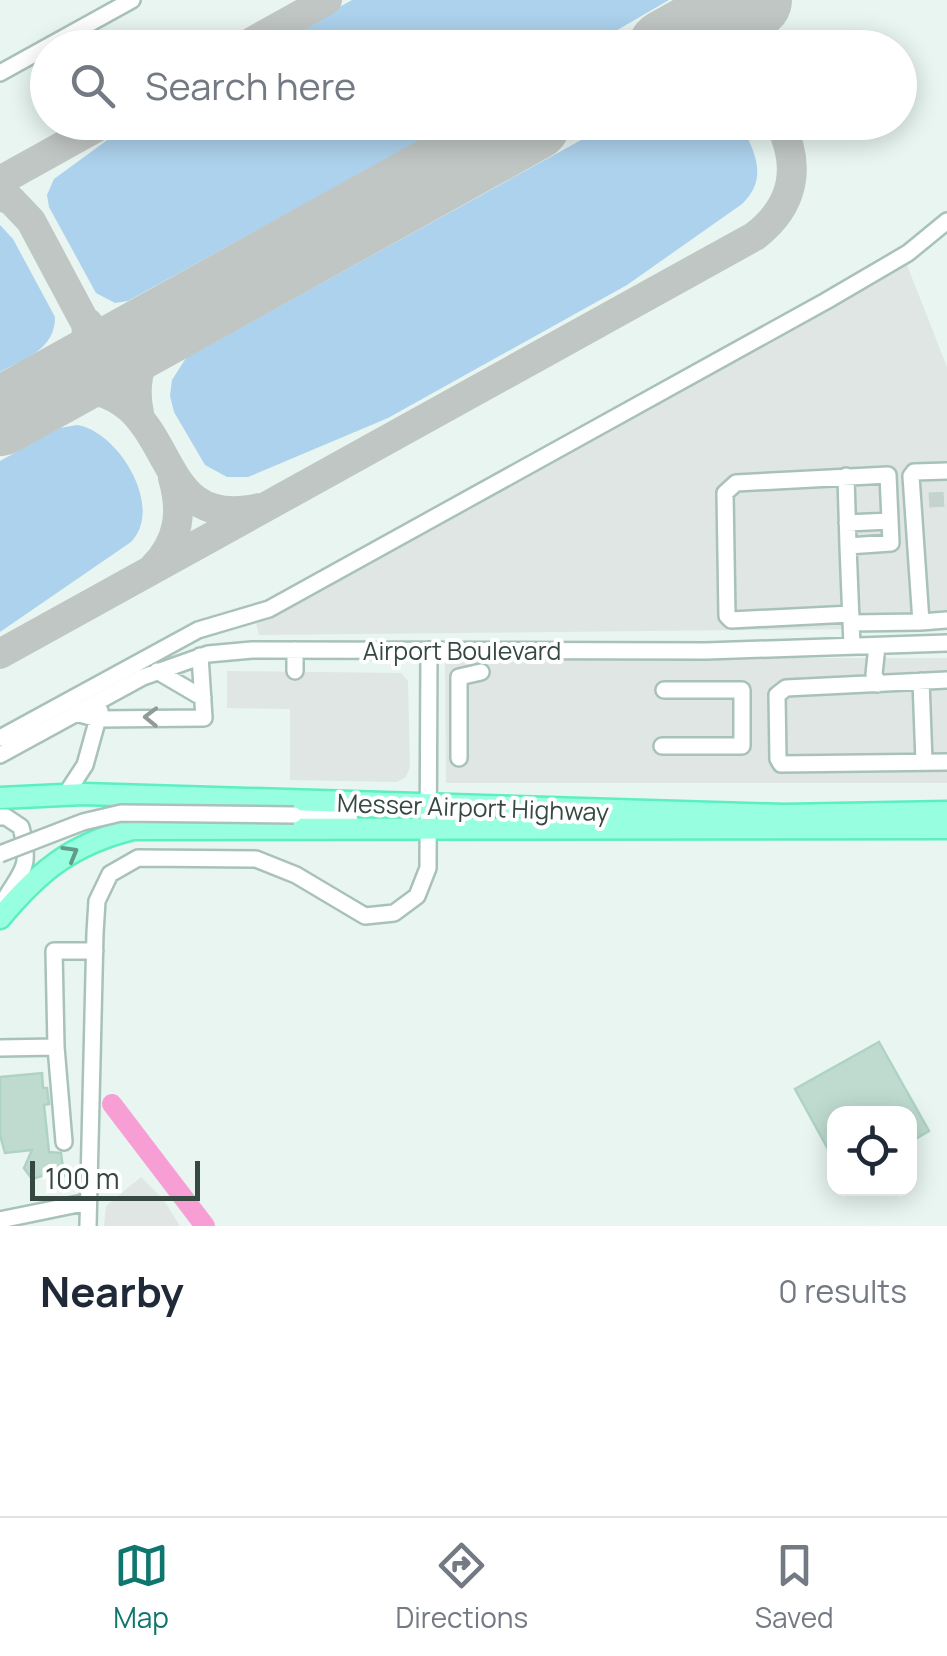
<!DOCTYPE html>
<style>
body{margin:0;font-family:Manrope,sans-serif;background:#f6f6f7;color:#1f2937}
.controls{position:absolute;right:30px;bottom:30px;display:grid;overflow:hidden;border-radius:20px;box-shadow:0 5px 25px #0003}
.controls button{width:90px;height:90px;display:grid;place-items:center;padding:0;border:0;border-bottom:2px solid #e0e1e3;background:#fff;color:#1f2937;font:50px sans-serif}
.scale{position:absolute;left:30px;bottom:25px;width:170px;box-sizing:border-box;padding-left:10px;border:5px solid #364941;border-top:0;font-size:28px;line-height:35px;white-space:nowrap;color:#364941;-webkit-text-stroke:8px #fff;paint-order:stroke}
.list{margin:0;padding:0;list-style:none}
h2{display:flex;justify-content:space-between;align-items:center;height:130px;margin:0;padding:0 40px;font-size:42px}
h2 small{font-size:32px;font-weight:400;color:#747a83}
.icon{flex:none;width:55px;height:55px;fill:none;stroke:currentColor;stroke-width:2;stroke-linecap:round;stroke-linejoin:round}
.map{position:relative;flex:none;width:947px;height:1226px;overflow:hidden}
.search{position:absolute;background:#fff;box-shadow:0 5px 25px #0003;left:30px;right:30px;top:30px;height:110px;display:flex;align-items:center;gap:25px;box-sizing:border-box;padding:0 35px;border-radius:55px;color:#747a83;font-size:38px}
.sheet{height:290px;background:#fff}
nav{display:flex;justify-content:space-around;align-items:center;box-sizing:border-box;height:140px;border-top:2px solid #e0e1e3;background:#fff;font-size:28px;color:#747a83}
nav a{display:grid;justify-items:center;gap:5px}
nav .on{color:#0f766e}
.map>svg:first-child{display:block}
</style>
<div class="map">
<svg width="947" height="1226" viewBox="0 0 947 1226">
<rect width="100%" height="100%" fill="#e8f5f1"/>
<!-- green -->
<path fill="#add2ed" d="M352,0h317l-81,47h-321z
M132,122h320v1l-324,178 -13,2 -19,-10 -47,-86 -2,-12 7,-16z
M612,123h128c15,29 29,55 2,81l-115,81 -239,133 -140,59h-21l-22,-12 -31,-53 -4,-16 2,-16 14,-22z
M0,225l13,14 42,78c0,33 -30,41 -55,55z
M77,425c41,6 88,82 54,117l-131,90v-171l60,-33z"/>
<!-- parking -->
<path fill="#e0e6e3" d="M907,265l40,102v261l-688,7 -4,-16 28,-8 594,-332z
M445,658h502v125h-501z
M227,671l174,2 7,8 2,86 -4,10 -9,5 -107,-2v-71l-63,-1z
M141,1177l22,22 17,27h-76l2,-20z"/>
<g fill="none" stroke-linecap="round" stroke-linejoin="round">
<!-- river -->
<path stroke="#f79fd5" stroke-width="20" d="M112,1104l93,122"/>
<!-- taxiway -->
<path stroke="#c0c6c4" stroke-width="30" d="M716,0l24,48
M241,48l86,-48
M0,181l106,-59
M0,196l11,4 20,21 55,103c4,27 -8,44 -28,61
M88,323l47,87
M53,388c28,-2 57,1 79,22 44,44 40,118 128,98
M139,413c-8,-37 5,-65 31,-90
M154,567c25,-26 29,-55 19,-89
M0,654l755,-418c39,-30 47,-70 24,-114"/>
<!-- runway -->
<path stroke="#c0c6c4" stroke-width="78" d="M667,48l86,-48
M0,417l532,-295"/>
</g>
<!-- building -->
<path fill="#bfdbcf" stroke="#aed3c4" stroke-width="2.5" d="M879,1042l50,89 -19,11v-28h-76v46l-39,-71z
M42,1073l1,15h4l2,16 -5,1 5,47 12,1 3,23 -12,1 -1,-4 -19,6 -8,-11 8,-18 -27,3 -5,-18v-58z"/>
<g fill="none" stroke-linecap="round" stroke-linejoin="round">
<!-- minor-tunnel -->
<path stroke="#c4d3ce" stroke-width="15" stroke-dasharray="15 8" stroke-linecap="butt" d="M929,500l18,-1"/>
<!-- minor casing -->
<g stroke="#a9c2b9" stroke-width="20">
<path id="minor" d="M0,73l132,-73
M947,471l-33,1 -3,4 10,146 26,-2
M846,476l2,70
M847,523l43,-2
M851,614l-120,6 -4,-4 -2,-123 11,-10 152,-8 3,68 -43,3 4,100
M851,623l70,-1
M877,646l-3,28 4,10
M295,650v21
M157,671l46,27
M947,680l-161,8 -9,7 1,64 3,5 166,-2
M921,681l3,81
M76,713l22,6 106,-1 -4,-62
M0,738l198,-108 71,-21 557,-308 82,-48 39,-32
M662,746h80v-56h-78
M0,755l143,-78 65,-23 44,-4 454,1 241,-8
M459,758v-81l22,-5
M66,794l19,-29 15,-54
M294,815l56,5
M0,817h6l15,10c11,45 0,42 -20,79
M56,1047l-2,-96h41
M0,1048l56,-1 8,95
M0,1220l88,-18
M88,1226l7,-293 2,-32 13,-27 28,-16 118,1 40,16 69,41 29,-3 23,-17 11,-28 1,-218"/>
</g>
<!-- major casing -->
<g stroke="#5cefbf" stroke-width="25">
<path id="major" d="M0,798l84,-4 700,21 163,-3
M0,918c39,-47 72,-74 133,-89l814,-1"/>
</g>
<!-- minor -->
<use href="#minor" stroke="#fff" stroke-width="15"/>
<!-- major -->
<use href="#major" stroke="#97ffdf" stroke-width="20"/>
<!-- minor-bridge casing -->
<g stroke="#a9c2b9" stroke-width="20" stroke-linecap="butt">
<path id="minor-bridge" d="M0,854l83,-32 38,-9 173,2"/>
</g>
<!-- minor-bridge -->
<use href="#minor-bridge" stroke="#fff" stroke-width="15"/>
</g>
<!-- one-way arrows -->
<defs><path id="oneway-chevron" d="M-2-3.5L2.5 0L-2 3.5" fill="none" stroke-width="1.6" stroke-linecap="round" stroke-linejoin="round" transform="scale(2.5)"/></defs>
<use stroke="#909b96" href="#oneway-chevron" transform="translate(151 717) rotate(-179)"/>
<use stroke="#629b88" href="#oneway-chevron" transform="translate(71 853) rotate(-30)"/>
<g text-anchor="middle" dominant-baseline="central" stroke-width="8" stroke-linejoin="round" paint-order="stroke">
<!-- street labels -->
<g font-size="25" fill="#364941" stroke="#fff">
<text x="462" y="650">Airport Boulevard</text>
<text transform="translate(473 807) rotate(2)">Messer Airport Highway</text>
</g>
</g>
</svg>
<div class="controls">
<button><svg class="icon" aria-label="locate" viewBox="0 0 24 24"><circle cx="12" cy="12" r="6"/><path d="M12 2v4M12 18v4M2 12h4M18 12h4"/></svg></button>
</div>
<div class="scale">100 m</div>
<div class="search"><svg class="icon" aria-label="search" viewBox="0 0 24 24"><circle cx="10" cy="10" r="6"/><path d="M15 15l6 6"/></svg>Search here</div>
</div>
<section class="sheet">
<h2>Nearby<small>0 results</small></h2>
<ul class="list">
</ul>
</section>
<nav>
<a class="on"><svg class="icon" aria-label="map" viewBox="0 0 24 24"><path d="M3 6l6-2 6 2 6-2v14l-6 2-6-2-6 2zM9 4v14M15 6v14"/></svg>Map</a>
<a><svg class="icon" aria-label="directions" viewBox="0 0 24 24"><path d="M12 3l9 9-9 9-9-9zM9 14v-3h6M13 9l2 2-2 2"/></svg>Directions</a>
<a><svg class="icon" aria-label="saved" viewBox="0 0 24 24"><path d="M7 4h10v16l-5-4-5 4z"/></svg>Saved</a>
</nav>
